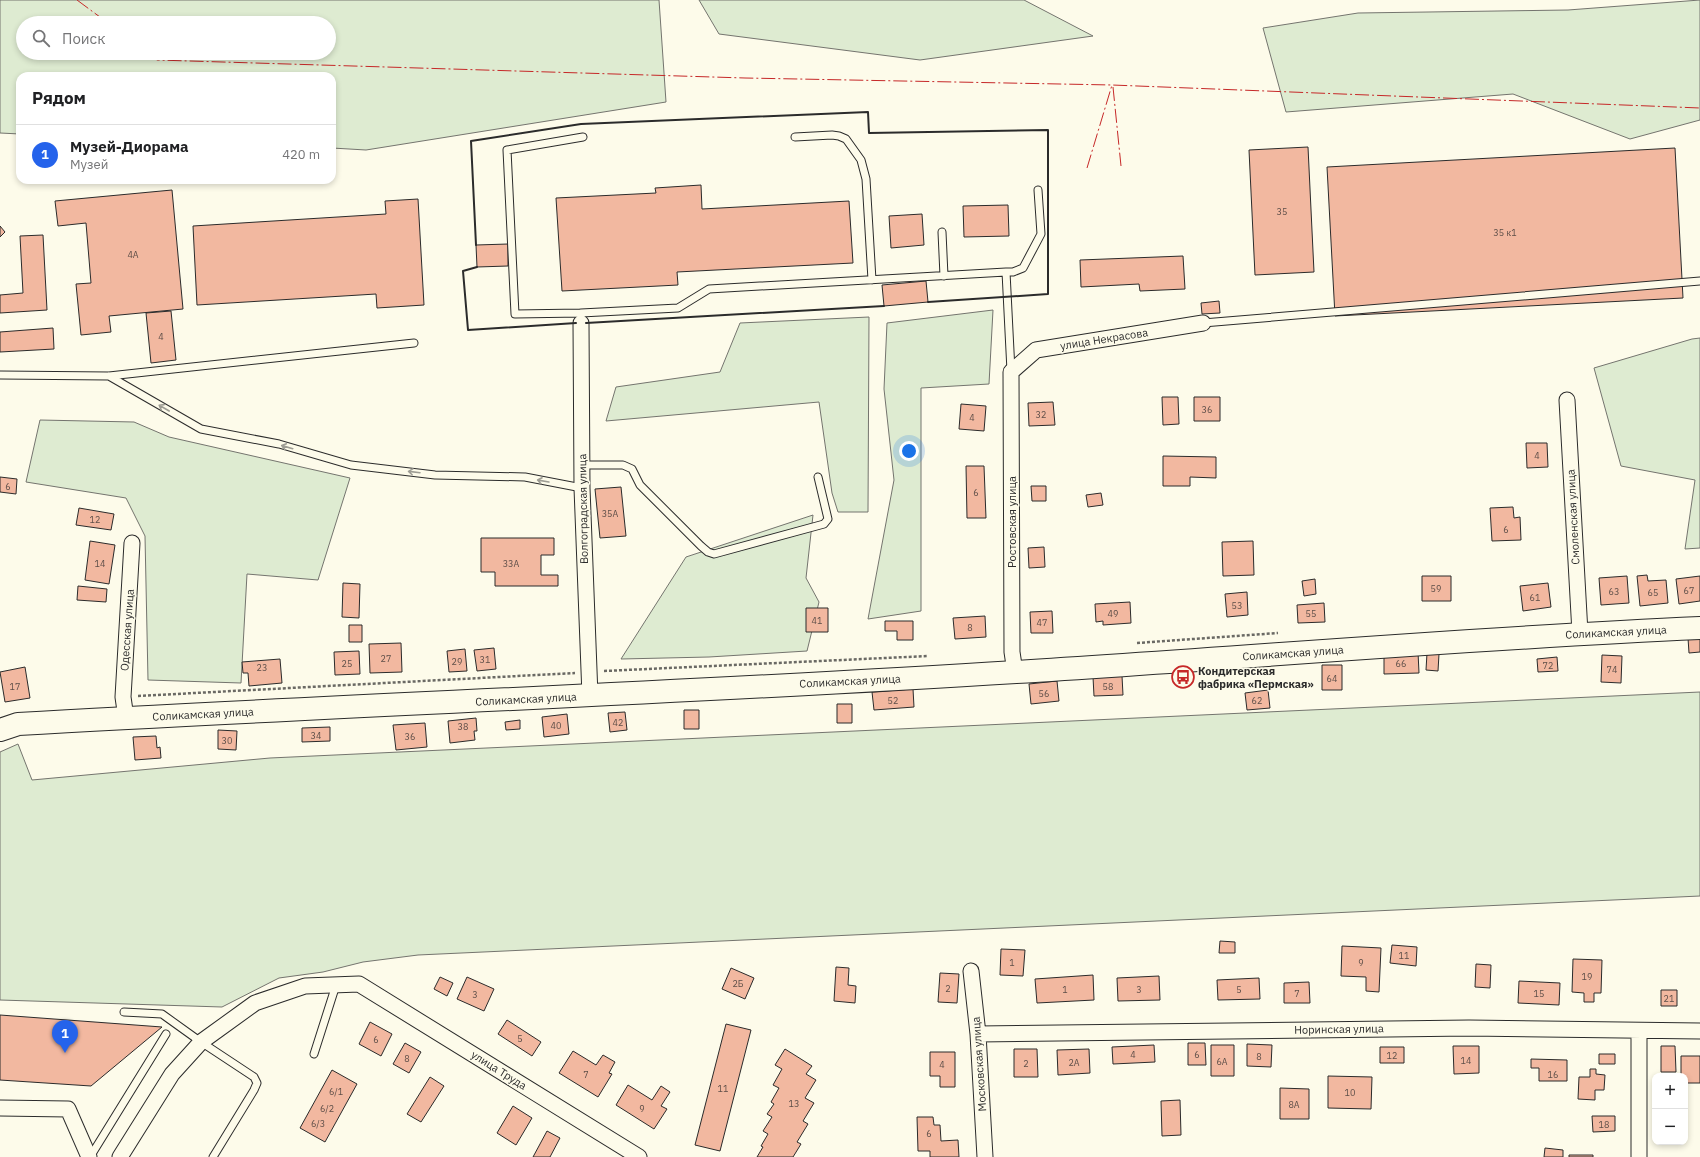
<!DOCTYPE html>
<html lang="ru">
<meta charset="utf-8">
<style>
body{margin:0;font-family:"IBM Plex Sans",sans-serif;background:#f2f2f2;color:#202124}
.controls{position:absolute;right:12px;bottom:12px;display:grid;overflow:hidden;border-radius:8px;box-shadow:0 2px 6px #0003}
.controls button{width:36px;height:36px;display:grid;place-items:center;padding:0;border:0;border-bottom:1px solid #e0e0e0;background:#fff;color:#202124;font:20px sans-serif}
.you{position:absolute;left:909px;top:451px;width:14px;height:14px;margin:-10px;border:3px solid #fff;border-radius:50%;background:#1a73e8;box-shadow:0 0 0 6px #1a73e833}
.badge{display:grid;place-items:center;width:26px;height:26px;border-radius:50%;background:#2563eb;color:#fff;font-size:13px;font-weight:700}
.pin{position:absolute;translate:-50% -33px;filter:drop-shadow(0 1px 2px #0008)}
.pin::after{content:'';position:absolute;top:21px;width:14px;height:12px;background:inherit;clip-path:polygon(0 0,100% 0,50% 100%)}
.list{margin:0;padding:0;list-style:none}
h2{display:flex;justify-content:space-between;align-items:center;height:52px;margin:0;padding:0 16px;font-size:17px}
h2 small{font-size:13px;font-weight:400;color:#757577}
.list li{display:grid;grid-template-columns:26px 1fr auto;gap:12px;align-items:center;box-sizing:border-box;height:60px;padding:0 16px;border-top:1px solid #e0e0e0}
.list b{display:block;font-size:15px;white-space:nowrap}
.list p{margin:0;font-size:13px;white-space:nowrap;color:#757577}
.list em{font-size:13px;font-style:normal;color:#757577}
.icon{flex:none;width:22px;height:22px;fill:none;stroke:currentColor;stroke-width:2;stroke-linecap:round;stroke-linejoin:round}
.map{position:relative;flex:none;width:1700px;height:1157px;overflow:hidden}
.search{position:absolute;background:#fff;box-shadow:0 2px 6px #0003;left:16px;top:16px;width:320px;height:44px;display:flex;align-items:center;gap:10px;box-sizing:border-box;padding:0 14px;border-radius:22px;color:#757577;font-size:15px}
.panel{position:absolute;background:#fff;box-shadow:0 2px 6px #0003;left:16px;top:72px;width:320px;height:112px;border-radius:12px}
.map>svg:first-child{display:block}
</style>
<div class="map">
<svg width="1700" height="1157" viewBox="0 0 1700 1157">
<rect width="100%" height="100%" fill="#fdfbea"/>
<!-- green -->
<path fill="#deebd1" stroke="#74746e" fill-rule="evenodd" d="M0,0h659l7,102 -300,48 -34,-2v-72h-312v58l-20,-1zM23,23h306v30h-306z
M699,0h325l69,36 -173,24 -201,-26z
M1700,0v120l-70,19 -117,-45 -227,18 -23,-84 95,-15 210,-3z
M993,310l-4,74 -68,4v223l-53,8 26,-139 -10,-91 3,-66z
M869,317l-1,195h-30l-6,-19 -13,-91 -213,19 10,-34 104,-15 20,-49z
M1700,338v210l-15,1 10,-69 -74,-14 -27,-98 98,-29z
M40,420l94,2 35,15 181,41 -32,102 -71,-6 -6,109 -93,-3 -3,-144 -19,-38 -100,-16z
M813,515l-7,63 13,24 -12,49 -98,6 -88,2 65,-102z
M1700,692v204l-1282,59 -55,7 -40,10 -44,6 -57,29 -222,-7v-248l18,-8 14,36 238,-22z"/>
<!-- building -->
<path fill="#f2b8a0" stroke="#2b2b2b" d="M1308,147l6,125 -59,3 -6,-125z
M1675,148l8,150 -348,18 -8,-149z
M701,185l1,24 147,-8 4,62 -176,9 1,13 -116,6 -6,-93 100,-5 -1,-5z
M172,190l11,119 -74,7 2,16 -30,3 -5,-51 15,-1 -5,-60 -28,3 -3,-25z
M418,199l6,106 -47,3 -1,-14 -179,11 -4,-79 193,-12 -1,-13z
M1008,205l1,31 -45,1 -1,-31z
M922,214l2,31 -33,3 -2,-32z
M0,226l5,6 -5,5z
M43,235l4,75 -47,3v-18l23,-2 -3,-57z
M508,244v22l-31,1 -1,-22z
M1183,256l2,33 -45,2 -1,-7 -58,3 -1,-27z
M926,281l2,21 -44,4 -2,-21z
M1219,301l1,12 -18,1 -1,-11z
M171,311l5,49 -25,3 -5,-50z
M53,328l1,21 -54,3v-20z
M1162,397h16l1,27 -16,1z
M1194,397h26v24h-26z
M1053,402l2,23 -26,1 -1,-23z
M961,404l25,2 -2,25 -25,-2z
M1526,443h21l1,24 -21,1z
M1163,456l53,1v21l-26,-1v9h-27z
M966,466h18l2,52h-19z
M0,477l17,2 -1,15 -16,-2z
M1031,486h15v15h-14z
M621,487l5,49 -26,2 -5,-49z
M1101,493l2,12 -15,2 -2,-12z
M1513,507l1,11 6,-1 1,23 -29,1 -2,-33z
M79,508l35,6 -3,16 -35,-5z
M481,538h73v17h-13v20h17v11h-63v-14h-14z
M90,541l25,4 -6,39 -24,-4z
M1253,541l1,34 -31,1 -1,-34z
M1044,547l1,20 -16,1 -1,-20z
M1647,575l1,6 18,-1 2,23 -28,3 -3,-30z
M1422,576h29v25h-29z
M1627,576l2,27 -28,2 -2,-27z
M1700,576v25l-21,3 -3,-25z
M1315,579l1,15 -12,2 -2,-15z
M343,583l17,1 -1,34 -17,-1z
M1548,583l3,24 -28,4 -3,-25z
M78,586l29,3 -1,13 -29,-2z
M1247,592l1,23 -21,2 -2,-23z
M1130,602l1,21 -28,2v-4l-7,1 -1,-18z
M1324,603l1,19 -27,1 -1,-18z
M806,608h22v24h-22z
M1052,611l1,22h-22l-1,-21z
M985,616l1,21 -31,2 -2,-21z
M885,621h28v19h-16v-9h-12z
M349,625h13v17h-13z
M1700,637v15l-11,1 -1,-15z
M401,643l1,29 -32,1 -1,-29z
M494,648l2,21 -19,2 -3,-21z
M465,649l2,22 -18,1 -2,-21z
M359,651l1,23 -25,1 -1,-23z
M1418,652l1,21 -35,1v-21z
M1427,653l12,1 -1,17 -12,-1z
M1602,655l20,1 -1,27 -20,-1z
M1557,657l1,14 -20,1 -1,-13z
M280,659l2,24 -33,3 -1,-13h-5l-1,-11z
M1322,665h20v25h-20z
M25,667l5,31 -25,4 -5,-30z
M1122,676l1,19 -29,1 -1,-19z
M1057,681l2,20 -28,3 -2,-20z
M913,689l1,18 -40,3 -2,-18z
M1268,690l2,18 -23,2 -2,-17z
M837,704h15v19h-15z
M684,710h15v19h-15z
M625,712l2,18 -17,2 -2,-19z
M567,714l2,20 -25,3 -2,-20z
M476,718l1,13h-3l1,9 -25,3 -2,-22z
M520,720v9l-14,1 -1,-8z
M425,723l2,24 -31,3 -3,-25z
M330,727v14l-28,1v-14z
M218,730l19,1 -1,19 -18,-1z
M156,736l1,12 3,-1 1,11 -26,2 -2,-23z
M1220,941l15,1v11h-16z
M1392,945l25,2 -1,19 -26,-3z
M1342,946l39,2 -2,44 -13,-1v-14l-25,-1z
M1001,949l24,1 -2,26 -23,-1z
M1573,959l29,1 -1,33h-7v9h-10v-9l-12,-1z
M1476,964l15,1 -1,23 -15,-1z
M836,967l13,1 -1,17 8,1 -1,17 -21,-2z
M731,968l23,10 -9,21 -23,-10z
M940,973l19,1 -2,29 -19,-1z
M1093,975l1,25 -57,3 -2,-24z
M1159,976l1,24 -42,1 -1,-23z
M440,977l13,6 -6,13 -13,-7z
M467,977l27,12 -10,22 -27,-12z
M1259,978l1,21 -42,1 -1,-20z
M1519,981l41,2 -1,22 -41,-2z
M1309,982l1,21h-26v-20z
M1661,990h16v16h-16z
M0,1015l162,12 -71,59 -91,-6z
M507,1020l34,22 -9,14 -34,-22z
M370,1022l22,12 -11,22 -22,-12z
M726,1024l25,6 -31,121 -25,-6z
M405,1043l16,9 -12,21 -16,-9z
M1188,1043h17l1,22h-18z
M1247,1044l25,1 -1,22 -24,-1z
M1154,1045l1,17 -42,2 -1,-17z
M1211,1045h23v31h-23z
M1453,1046h26v27l-25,1z
M1661,1046h14l1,26h-15z
M1380,1047h24v16h-24z
M785,1049l27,17 -6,8 10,6 -11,18 9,5 -11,18 5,3 -11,18 4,2 -8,13h-36l6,-10 -2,-1 7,-12 -5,-3 9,-14 -5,-3 7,-10 -3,-2 8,-14 -6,-3 9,-16 -7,-4z
M1014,1049h23l1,28h-24z
M1089,1049l1,24 -32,2 -1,-25z
M573,1051l23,14 7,-10 12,7 -6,11 3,1 -14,23 -39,-24z
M930,1052h25v35h-15v-11h-10z
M1599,1054h16v10h-16z
M1681,1056h19v27h-15v-7h-4z
M1531,1059l36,1v21h-28v-13h-8z
M1590,1069h6v5l9,1 -1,15h-9v10l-17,-1 1,-22h11z
M332,1070l25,14 -32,58 -25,-14z
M1328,1076l44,1 -1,32 -43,-1z
M430,1077l14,9 -23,36 -14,-8z
M628,1085l24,15 9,-14 9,6 -9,14 6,3 -13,20 -38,-24z
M1280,1088l29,1v30h-29z
M1180,1100l1,35 -19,1 -1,-35z
M513,1106l19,12 -16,27 -19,-12z
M1592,1116h23v15l-22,1z
M917,1117h16l1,8h6l1,16 17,-1 1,17h-29v-6h-12z
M547,1131l13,7 -10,19h-17z
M1545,1148l18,2v7h-19z
M1569,1155h24v2h-24z"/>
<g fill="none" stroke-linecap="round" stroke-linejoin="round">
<!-- lane casing -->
<g stroke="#2b2b2b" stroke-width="9">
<path id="lane" d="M795,137l37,-2 7,1 7,3 15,21 5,19 6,101
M942,232l2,44
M1006,272h7l10,-4 18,-34 -3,-44
M581,313l-66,1 -8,-164 76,-13
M581,323v-10l97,-5 31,-19 297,-17 5,99
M1203,323l497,-42
M0,375l109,1 305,-33
M109,376l92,53 78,15 72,21 84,10 90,2 57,11
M582,465h41l9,4 8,16 61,61 7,6 6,2 110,-30 4,-5 -10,-42
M124,1012l38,2 39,28 53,35 3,6 -3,7 -41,67
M314,1054l22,-69
M90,1157l76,-123"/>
</g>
<!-- street casing -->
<g stroke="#2b2b2b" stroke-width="17">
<path id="street" d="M581,323l1,165 8,208
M1567,400l13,233
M1015,672l-3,-20 -1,-280 25,-22 167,-27
M126,718l-3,-21 9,-154
M971,971l7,63 7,123
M1639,1031v126
M978,1034l491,-6 231,3
M0,1108l68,1 21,48
M120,1157l52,-83 29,-32 54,-39 50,-17 54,-2 280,173"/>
</g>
<!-- primary casing -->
<g stroke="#2b2b2b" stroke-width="24">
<path id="primary" d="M0,730l18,-6c333,-19 666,-31 998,-52 228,-14 456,-34 684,-44"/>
</g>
<!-- path -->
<path stroke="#6a6964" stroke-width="2.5" stroke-dasharray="3 2" stroke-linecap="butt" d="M1137,643l141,-10
M604,671l324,-15
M138,696l437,-23"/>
<!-- lane -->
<use href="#lane" stroke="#fdfbea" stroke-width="7"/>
<!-- street -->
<use href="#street" stroke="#fdfbea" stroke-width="15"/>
<!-- primary -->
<use href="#primary" stroke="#fdfbea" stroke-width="22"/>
<!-- wall -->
<path stroke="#2b2b2b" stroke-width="2" d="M476,245l-5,-104 110,-17 287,-12 1,21 179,-3v164l-120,8
M477,267l-14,4 5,59 108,-7
M586,323l298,-17"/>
<!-- power -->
<path stroke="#c62828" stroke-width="1" stroke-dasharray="14 3 2 3" stroke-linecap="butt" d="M77,0l31,23
M148,53l9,7 588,18 367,7 588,23
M1113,87l8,79
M1087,168l25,-83"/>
</g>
<!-- one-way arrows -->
<defs><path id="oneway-shaft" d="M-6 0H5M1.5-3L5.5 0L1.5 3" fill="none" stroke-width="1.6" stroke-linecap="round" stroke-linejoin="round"/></defs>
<g stroke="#9e9d94">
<use href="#oneway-shaft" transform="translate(164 408) rotate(-150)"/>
<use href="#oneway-shaft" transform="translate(287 447) rotate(-164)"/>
<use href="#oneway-shaft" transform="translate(414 472) rotate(-173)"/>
<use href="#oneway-shaft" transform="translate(543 481) rotate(-170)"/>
</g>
<!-- icons -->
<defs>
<g id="bus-ring" transform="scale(1.15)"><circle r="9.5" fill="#fdfbea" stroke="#c62828" stroke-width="1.5"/><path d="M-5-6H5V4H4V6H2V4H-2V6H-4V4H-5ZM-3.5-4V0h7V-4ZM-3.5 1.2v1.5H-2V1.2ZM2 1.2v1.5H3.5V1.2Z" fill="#c62828"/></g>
</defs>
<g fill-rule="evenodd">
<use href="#bus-ring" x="1183" y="677"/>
</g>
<g text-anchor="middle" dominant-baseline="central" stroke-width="3" stroke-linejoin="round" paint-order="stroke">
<!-- number labels -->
<g font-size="9" fill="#5d4e48">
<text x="1282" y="211">35</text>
<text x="1505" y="232">35 к1</text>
<text x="133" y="254">4А</text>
<text x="161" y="336">4</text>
<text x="1207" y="409">36</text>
<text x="1041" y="414">32</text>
<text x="972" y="417">4</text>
<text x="1537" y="455">4</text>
<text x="8" y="486">6</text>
<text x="976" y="492">6</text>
<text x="610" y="513">35А</text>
<text x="95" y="519">12</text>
<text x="1506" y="529">6</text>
<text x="100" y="563">14</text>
<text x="511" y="563">33А</text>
<text x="1436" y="588">59</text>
<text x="1689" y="590">67</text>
<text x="1614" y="591">63</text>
<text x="1653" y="592">65</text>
<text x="1535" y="597">61</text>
<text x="1237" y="605">53</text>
<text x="1113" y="613">49</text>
<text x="1311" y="613">55</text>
<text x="817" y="620">41</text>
<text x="1042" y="622">47</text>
<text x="970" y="627">8</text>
<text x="386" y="658">27</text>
<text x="485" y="659">31</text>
<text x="457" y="661">29</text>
<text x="347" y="663">25</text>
<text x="1401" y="663">66</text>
<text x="1548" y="665">72</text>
<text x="262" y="667">23</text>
<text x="1612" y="669">74</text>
<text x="1332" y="678">64</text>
<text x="15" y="686">17</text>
<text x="1108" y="686">58</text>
<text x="1044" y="693">56</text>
<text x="893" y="700">52</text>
<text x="1257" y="700">62</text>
<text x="618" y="722">42</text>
<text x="556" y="725">40</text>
<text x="463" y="726">38</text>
<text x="316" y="735">34</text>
<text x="410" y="736">36</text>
<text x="227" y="740">30</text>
<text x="1404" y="955">11</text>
<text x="1012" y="962">1</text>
<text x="1361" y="962">9</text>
<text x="1587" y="976">19</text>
<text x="738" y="983">2Б</text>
<text x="948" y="988">2</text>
<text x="1065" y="989">1</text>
<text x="1139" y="989">3</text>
<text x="1239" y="989">5</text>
<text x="1297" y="993">7</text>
<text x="1539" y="993">15</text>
<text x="475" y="994">3</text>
<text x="1669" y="998">21</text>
<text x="520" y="1038">5</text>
<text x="376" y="1039">6</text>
<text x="1133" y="1054">4</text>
<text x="1197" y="1054">6</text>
<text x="1392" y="1055">12</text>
<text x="1259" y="1056">8</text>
<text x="407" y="1058">8</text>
<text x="1466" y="1060">14</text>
<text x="1222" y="1061">6А</text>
<text x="1074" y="1062">2А</text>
<text x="1026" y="1063">2</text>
<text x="942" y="1064">4</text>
<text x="586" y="1074">7</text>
<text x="1553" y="1074">16</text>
<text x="723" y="1088">11</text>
<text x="336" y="1091">6/1</text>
<text x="1350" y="1092">10</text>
<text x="794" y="1103">13</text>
<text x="1294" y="1104">8А</text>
<text x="327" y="1108">6/2</text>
<text x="642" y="1108">9</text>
<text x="318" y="1123">6/3</text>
<text x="1604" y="1124">18</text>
<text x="929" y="1133">6</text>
</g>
<!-- street labels -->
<g font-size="11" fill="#2b2b2b" stroke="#fdfbea">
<text transform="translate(1104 339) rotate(-9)">улица Некрасова</text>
<text transform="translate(583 509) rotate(-91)">Волгоградская улица</text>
<text transform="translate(1573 517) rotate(-93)">Смоленская улица</text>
<text transform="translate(1012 522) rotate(-90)">Ростовская улица</text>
<text transform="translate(127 630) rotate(-86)">Одесская улица</text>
<text transform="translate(1616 632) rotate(-3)">Соликамская улица</text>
<text transform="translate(1293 653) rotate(-4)">Соликамская улица</text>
<text transform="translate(850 681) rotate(-3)">Соликамская улица</text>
<text transform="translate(526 699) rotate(-3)">Соликамская улица</text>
<text transform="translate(203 714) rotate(-3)">Соликамская улица</text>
<text transform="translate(1339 1029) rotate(-1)">Норинская улица</text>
<text transform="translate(979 1064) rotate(-94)">Московская улица</text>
<text transform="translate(499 1070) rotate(32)">улица Труда</text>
</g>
<!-- poi labels -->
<g font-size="11" font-weight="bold" fill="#2b2b2b" stroke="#fdfbea" text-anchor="start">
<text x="1198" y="671">Кондитерская<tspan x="1198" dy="13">фабрика «Пермская»</tspan></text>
</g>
</g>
</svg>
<div class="controls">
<button>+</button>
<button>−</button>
</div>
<div class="you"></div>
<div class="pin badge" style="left:65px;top:1053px">1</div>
<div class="search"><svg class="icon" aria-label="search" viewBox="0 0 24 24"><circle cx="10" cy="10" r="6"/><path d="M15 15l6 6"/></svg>Поиск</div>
<section class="panel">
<h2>Рядом<small></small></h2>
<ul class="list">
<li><span class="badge">1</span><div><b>Музей-Диорама</b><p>Музей</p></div><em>420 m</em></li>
</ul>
</section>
</div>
